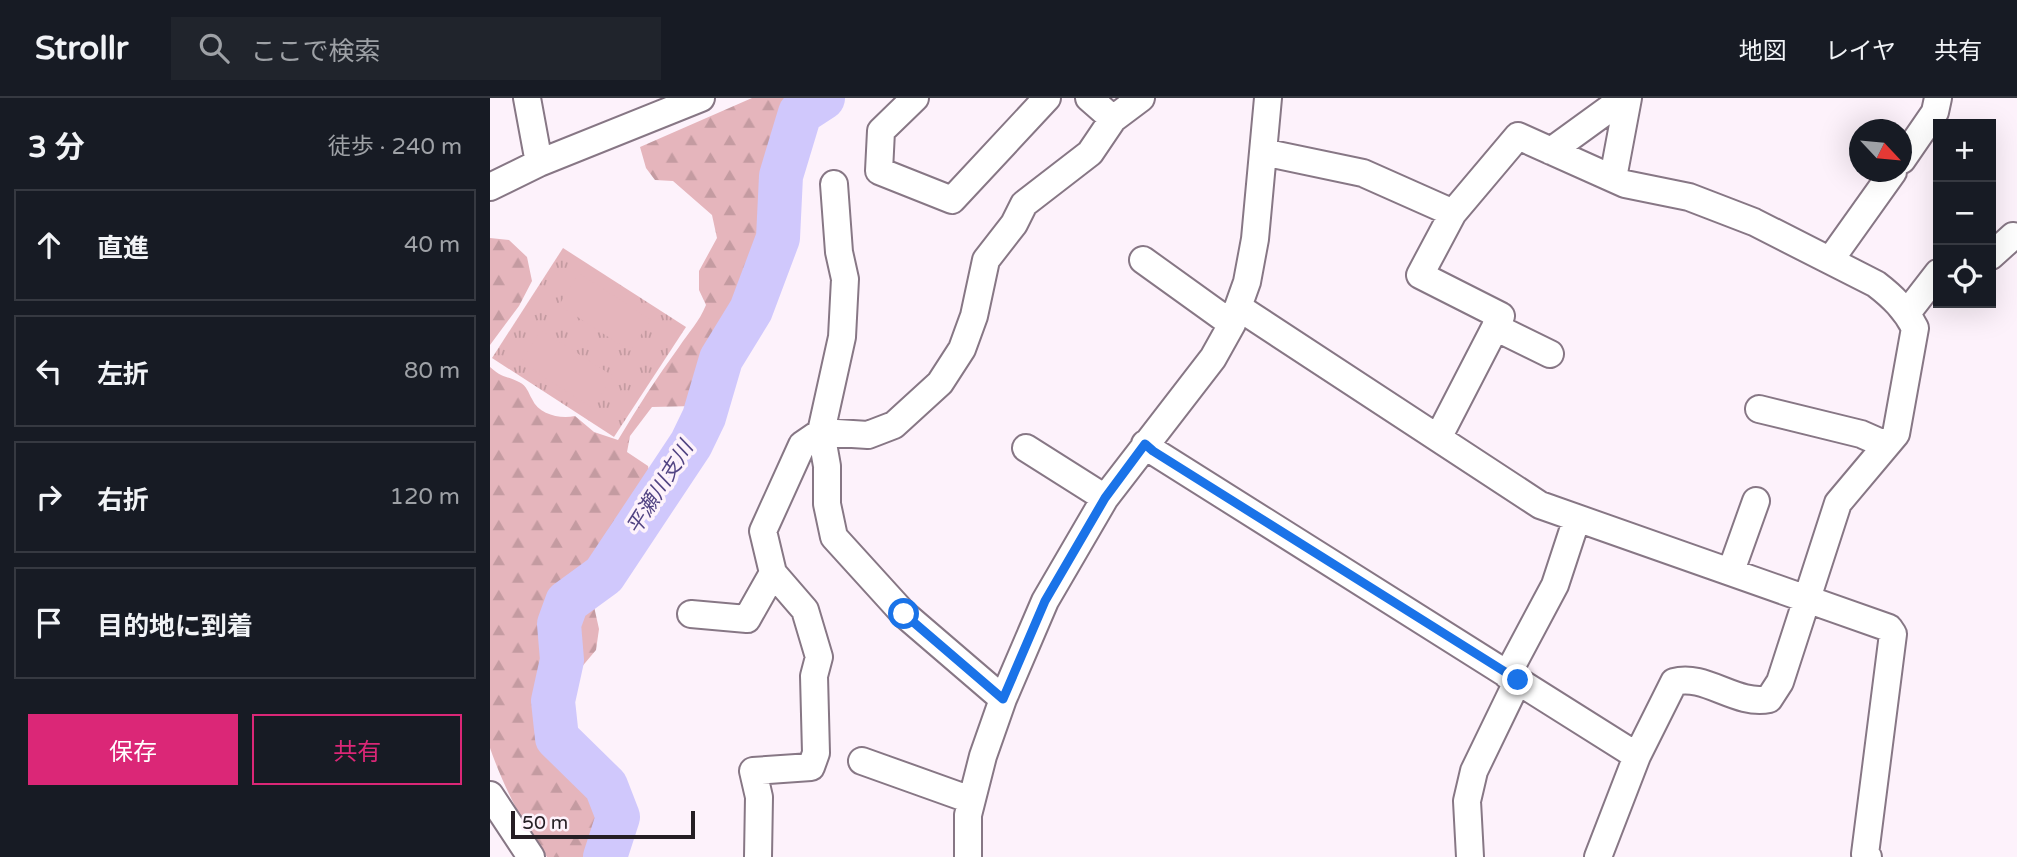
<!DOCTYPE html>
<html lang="ja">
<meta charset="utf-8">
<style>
body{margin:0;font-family:"Varela Round","Noto Sans JP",sans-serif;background:#20242c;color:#f1f3f6}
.controls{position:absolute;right:21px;top:21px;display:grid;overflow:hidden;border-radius:0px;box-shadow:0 7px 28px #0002}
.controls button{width:63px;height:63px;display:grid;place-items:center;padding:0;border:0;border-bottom:2px solid #363941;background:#171b24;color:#f1f3f6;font:35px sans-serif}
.compass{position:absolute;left:1359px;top:21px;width:63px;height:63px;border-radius:50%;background:#171b24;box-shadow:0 7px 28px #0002;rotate:116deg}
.scale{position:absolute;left:21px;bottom:18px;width:184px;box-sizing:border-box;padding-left:7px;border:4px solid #251e24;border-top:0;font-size:19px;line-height:24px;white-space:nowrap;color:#251e24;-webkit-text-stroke:5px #fdf2fb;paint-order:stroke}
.stop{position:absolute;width:21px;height:21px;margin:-16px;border:5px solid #1a73e8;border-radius:50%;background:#fff}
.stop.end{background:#1a73e8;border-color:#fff;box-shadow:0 2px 7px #0008}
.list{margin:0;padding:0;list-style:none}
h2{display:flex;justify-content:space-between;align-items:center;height:91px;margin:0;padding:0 28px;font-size:30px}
h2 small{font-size:23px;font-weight:400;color:#9ea1a6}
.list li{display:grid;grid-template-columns:46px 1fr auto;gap:21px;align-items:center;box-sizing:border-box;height:112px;margin:0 14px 14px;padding:0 14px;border:2px solid #363941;border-radius:0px}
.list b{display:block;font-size:26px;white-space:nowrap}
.list em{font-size:23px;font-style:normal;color:#9ea1a6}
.actions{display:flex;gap:14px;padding:21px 28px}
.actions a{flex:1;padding:16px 0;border:2px solid #db2777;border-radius:0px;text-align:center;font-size:24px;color:#db2777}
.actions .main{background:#db2777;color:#fff}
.icon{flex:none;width:38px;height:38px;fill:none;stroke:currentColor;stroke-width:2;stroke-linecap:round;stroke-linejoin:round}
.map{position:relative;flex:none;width:1527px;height:759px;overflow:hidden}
header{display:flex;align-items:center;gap:42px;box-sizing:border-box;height:98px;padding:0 35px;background:#171b24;border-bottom:2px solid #363941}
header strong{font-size:33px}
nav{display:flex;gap:38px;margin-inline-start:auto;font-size:24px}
.search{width:490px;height:63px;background:#20242c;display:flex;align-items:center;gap:18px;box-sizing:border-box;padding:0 24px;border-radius:0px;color:#9ea1a6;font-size:26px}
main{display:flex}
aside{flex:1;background:#171b24}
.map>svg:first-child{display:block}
</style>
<header>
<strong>Strollr</strong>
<div class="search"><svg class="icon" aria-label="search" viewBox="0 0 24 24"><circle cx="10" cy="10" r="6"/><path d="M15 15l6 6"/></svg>ここで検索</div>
<nav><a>地図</a><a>レイヤ</a><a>共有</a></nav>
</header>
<main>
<aside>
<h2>3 分<small>徒歩 · 240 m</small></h2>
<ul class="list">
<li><svg class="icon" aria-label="ahead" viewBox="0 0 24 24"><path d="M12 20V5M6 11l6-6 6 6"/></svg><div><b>直進</b></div><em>40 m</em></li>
<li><svg class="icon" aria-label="left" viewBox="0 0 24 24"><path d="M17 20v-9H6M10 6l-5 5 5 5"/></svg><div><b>左折</b></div><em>80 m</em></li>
<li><svg class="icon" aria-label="right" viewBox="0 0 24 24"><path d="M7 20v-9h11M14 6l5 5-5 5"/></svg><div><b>右折</b></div><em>120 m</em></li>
<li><svg class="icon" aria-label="arrive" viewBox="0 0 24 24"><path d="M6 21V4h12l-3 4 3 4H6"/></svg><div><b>目的地に到着</b></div></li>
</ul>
<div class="actions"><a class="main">保存</a><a>共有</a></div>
</aside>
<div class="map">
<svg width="1527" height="759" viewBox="0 0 1527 759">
<defs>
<pattern id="forest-firs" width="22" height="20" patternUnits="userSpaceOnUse" patternTransform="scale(1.75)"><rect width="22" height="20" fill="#e5b5bc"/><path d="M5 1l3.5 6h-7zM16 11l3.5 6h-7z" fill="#c49ba1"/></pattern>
<pattern id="park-tufts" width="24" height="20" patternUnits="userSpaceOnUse" patternTransform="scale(1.75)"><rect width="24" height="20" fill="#e5b5bc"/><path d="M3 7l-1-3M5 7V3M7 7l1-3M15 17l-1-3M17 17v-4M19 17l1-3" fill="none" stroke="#c49ba1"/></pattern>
</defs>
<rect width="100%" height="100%" fill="#fdf2fb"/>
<!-- forest -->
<path fill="url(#forest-firs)" d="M262,0h46l16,27 -19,33 -6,69 -12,46 -32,57 -9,41 -10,25 -31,10 -43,1 -22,29 -3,16 21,14 3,16 -49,82 -9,38 6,27 -3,21 -16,19 -12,33 7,30 14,24 25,21 18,24 -6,28 -1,28h-78c-24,-31 -44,-72 -57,-109v-381c13,12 16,8 29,15 8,4 9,10 13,17 7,16 28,20 43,17l19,16 24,8c19,-32 39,-63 61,-93 10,-15 20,-25 27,-42l-7,-15v-19l18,-33 -5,-23 -39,-34 -18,-1 -9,-12 -6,-21z
M0,140l19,2 18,17 5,24 -13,25 -29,39z"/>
<!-- park -->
<path fill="url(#park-tufts)" d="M73,150l123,79 -72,110 -122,-79z"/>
<!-- pitch -->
<path fill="#e5b5bc" d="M89,175l72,47 -21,31 -71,-46z
M51,232l72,46 -21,32 -71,-46z"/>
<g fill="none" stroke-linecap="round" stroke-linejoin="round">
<!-- river -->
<path stroke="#d0c8fc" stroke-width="44" d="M115,759l13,-40 -12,-31 -49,-48 -4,-37 9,-41 -3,-36 8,-22 37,-27 87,-131 13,-27 17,-58 30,-49 27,-72 3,-62 19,-63 23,-15"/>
<!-- minor casing -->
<g stroke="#877785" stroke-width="30">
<path id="minor" d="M37,0l12,65
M425,0l-34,33 -2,40 73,29 95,-102
M599,0l24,21 28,-21
M1061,53l73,-53
M773,54l100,21 90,40 65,-77 107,48 64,13 65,25 122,62c17,13 29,25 39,44l-19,106 -58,69 -58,179 -11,17c-33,7 -64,-26 -95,-17l-37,74 -39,101
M1412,62l33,-48 3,-14
M1123,80l15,-80
M344,86l5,68 6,27 -3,58 -21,95 6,34v38l7,33 70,77 99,85
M0,89l49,-24 162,-65
M1501,158l22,-20
M1341,161l62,-87
M653,162l89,64
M748,209l302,198 349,123 4,6 -28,220 3,3
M1417,215l31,-40
M1005,229l55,27
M1269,311l102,25 25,11
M948,340l63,-122 -81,-41 33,-62
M655,346l8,7 484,305
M536,350l79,50
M1241,473l25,-70
M201,516l56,5 26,-46 -10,-42 39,-86 19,-13 47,3 26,-10 46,-42 22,-34 12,-33 12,-56 28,-36 10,-20 66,-51 23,-34
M1017,577l48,-90 22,-67
M372,663l109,39
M0,697l41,62
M268,759l1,-60 -6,-26 58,-4 5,-14 -2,-77 5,-19 -14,-47 -32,-37
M478,759v-42l15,-59 20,-57 42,-98 60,-103 108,-140 19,-34 15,-42 8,-43 13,-141
M980,759l-3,-56 7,-30 44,-91"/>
</g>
<!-- minor -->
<use href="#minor" stroke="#fff" stroke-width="26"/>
</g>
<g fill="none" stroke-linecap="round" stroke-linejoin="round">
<!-- route -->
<path stroke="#1a73e8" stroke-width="9" d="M414,516l99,85 42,-98 60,-103 40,-54 8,7 365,229"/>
</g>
<g text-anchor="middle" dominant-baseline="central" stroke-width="7" stroke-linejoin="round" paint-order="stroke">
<!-- water labels -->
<g font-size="21" font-style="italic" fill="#524483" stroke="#fdf2fb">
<text transform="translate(170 390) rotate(-58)">平瀬川支川</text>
</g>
</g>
</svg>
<div class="controls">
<button>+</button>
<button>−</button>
<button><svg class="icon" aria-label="locate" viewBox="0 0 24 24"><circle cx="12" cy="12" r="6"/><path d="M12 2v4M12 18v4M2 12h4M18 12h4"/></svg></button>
</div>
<svg class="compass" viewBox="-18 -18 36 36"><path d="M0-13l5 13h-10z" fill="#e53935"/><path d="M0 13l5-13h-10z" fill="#9ea1a6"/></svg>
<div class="scale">50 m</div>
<div class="stop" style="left:414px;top:516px"></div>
<div class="stop end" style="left:1028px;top:582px"></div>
</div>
</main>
